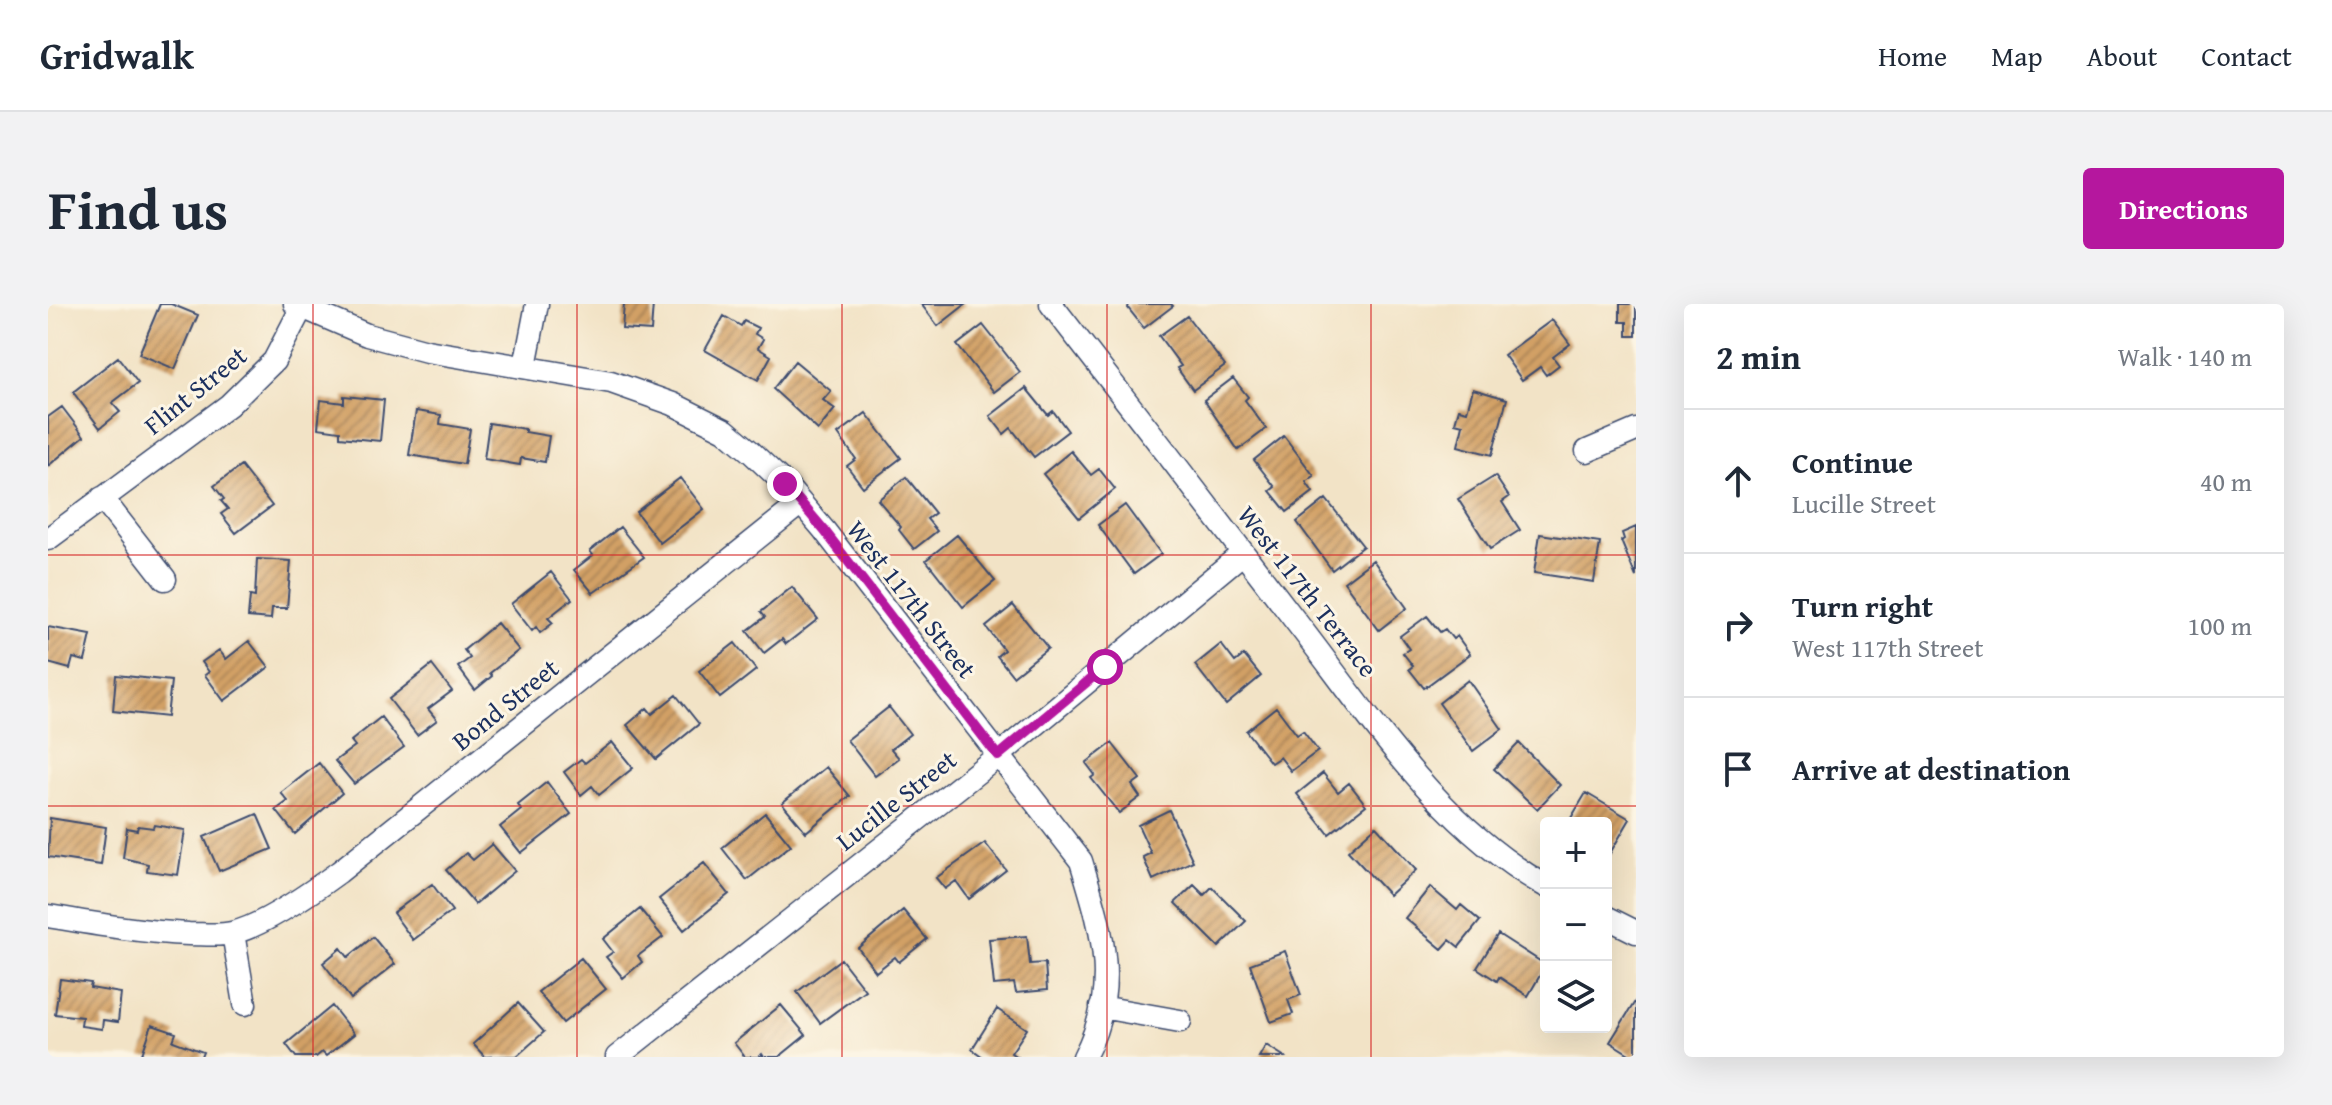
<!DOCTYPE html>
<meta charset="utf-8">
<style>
body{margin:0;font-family:"Gentium Book Plus",serif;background:#f2f2f3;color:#1f2937}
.controls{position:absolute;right:24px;bottom:24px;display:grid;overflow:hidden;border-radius:8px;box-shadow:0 8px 32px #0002}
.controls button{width:72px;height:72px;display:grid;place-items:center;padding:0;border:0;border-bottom:2px solid #e0e1e3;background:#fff;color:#1f2937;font:40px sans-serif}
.stop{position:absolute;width:24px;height:24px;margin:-18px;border:6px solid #b5179e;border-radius:50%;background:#fff}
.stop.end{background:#b5179e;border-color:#fff;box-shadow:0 2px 8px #0008}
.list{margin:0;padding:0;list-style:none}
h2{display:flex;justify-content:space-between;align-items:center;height:104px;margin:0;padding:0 32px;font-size:34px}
h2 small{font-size:26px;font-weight:400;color:#747a83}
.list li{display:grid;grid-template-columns:52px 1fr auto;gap:24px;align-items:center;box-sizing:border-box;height:144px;padding:0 32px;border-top:2px solid #e0e1e3}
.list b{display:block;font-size:30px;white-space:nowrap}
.list p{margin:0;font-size:26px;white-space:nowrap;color:#747a83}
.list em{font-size:26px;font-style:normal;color:#747a83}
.icon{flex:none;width:44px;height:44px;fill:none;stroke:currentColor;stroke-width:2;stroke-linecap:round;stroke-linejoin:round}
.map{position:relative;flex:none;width:1588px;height:753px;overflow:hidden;border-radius:8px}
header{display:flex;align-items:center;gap:48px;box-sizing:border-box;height:112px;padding:0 40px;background:#fff;border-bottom:2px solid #e0e1e3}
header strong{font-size:38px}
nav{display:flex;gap:44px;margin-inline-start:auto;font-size:28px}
.intro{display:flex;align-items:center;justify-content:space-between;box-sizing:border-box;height:192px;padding:0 48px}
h1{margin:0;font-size:56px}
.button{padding:20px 36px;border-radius:8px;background:#b5179e;color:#fff;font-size:28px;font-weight:700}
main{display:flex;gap:48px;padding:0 48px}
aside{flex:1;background:#fff;border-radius:8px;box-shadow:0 8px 32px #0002}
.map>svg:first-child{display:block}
</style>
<header>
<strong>Gridwalk</strong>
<nav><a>Home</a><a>Map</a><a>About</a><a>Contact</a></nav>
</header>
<div class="intro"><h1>Find us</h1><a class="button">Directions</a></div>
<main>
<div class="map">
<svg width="1588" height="753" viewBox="0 0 1588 753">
<defs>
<pattern id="building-hatch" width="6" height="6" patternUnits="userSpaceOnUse" patternTransform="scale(2)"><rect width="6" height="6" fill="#d2a065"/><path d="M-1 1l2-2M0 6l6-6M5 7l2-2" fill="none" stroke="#aa8356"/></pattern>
</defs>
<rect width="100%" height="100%" fill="#fcf5e5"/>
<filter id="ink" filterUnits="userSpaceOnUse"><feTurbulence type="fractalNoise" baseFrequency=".0125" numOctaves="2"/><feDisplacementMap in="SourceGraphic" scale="16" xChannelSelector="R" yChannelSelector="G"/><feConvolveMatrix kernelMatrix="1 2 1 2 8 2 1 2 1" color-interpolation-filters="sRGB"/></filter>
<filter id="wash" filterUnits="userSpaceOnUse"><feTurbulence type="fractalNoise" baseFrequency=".006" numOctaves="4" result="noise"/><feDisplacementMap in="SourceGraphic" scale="32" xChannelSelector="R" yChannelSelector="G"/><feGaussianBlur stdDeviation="1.8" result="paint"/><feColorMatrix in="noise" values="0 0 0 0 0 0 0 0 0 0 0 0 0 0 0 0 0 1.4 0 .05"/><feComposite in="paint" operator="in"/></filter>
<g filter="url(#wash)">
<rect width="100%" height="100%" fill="#f2e3c6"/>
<g id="blocks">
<!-- building -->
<path fill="url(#building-hatch)" d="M112,0h11l27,11 -23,54 -36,-15z
M576,0h29l-2,27 -29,-2z
M873,0h45l-28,22z
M1081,0h42l2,2 -29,22 -16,-20z
M1572,0h16v32h-9v-14h-7z
M676,12l17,10 3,-5 14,7 -3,6 8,5 -5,9 13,8 -13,24 -53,-30z
M1139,12l38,50 -32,24 -16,-22 4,-2 -22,-30z
M1504,16l18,24 -17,13 6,8 -13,10 -6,-8 -18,13 -18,-25z
M935,21l37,47 -26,20 -37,-47z
M70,53l20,26 -26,20 8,9 -20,16 -27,-36z
M747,57l36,30 -8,9 12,9 -17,21 -45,-41z
M1185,74l15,19 -3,3 21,29 -28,21 -34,-50z
M978,84l22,27 5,-4 15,20 -34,26 -23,-29 -7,6 -14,-18z
M1425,85l34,10 -15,56 -34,-9 5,-21 -8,-2 4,-14 8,2z
M296,92l40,4 -4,41 -40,-4v-6l-22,-3 3,-28 23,3z
M14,103l22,29 -36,30v-49z
M368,107l25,4 -1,9 30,5 -6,35 -55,-9z
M818,109l35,45 -38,29 -16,-21 9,-7 -18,-25z
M441,119l36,6v3l24,4 -4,26 -24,-4 -1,7 -36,-6z
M1236,132l30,40 -8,6 7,10 -26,20 -17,-21 5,-4 -21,-27z
M1023,147l20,24 8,-6 16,20 -36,29 -36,-44z
M193,162l31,40 -36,27 -15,-19 7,-5 -7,-8 3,-2 -10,-13z
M1447,172l14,21 -7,5 18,28 -30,19 -32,-50z
M858,173l29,36 -8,6 10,12 -23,18 -15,-19 2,-3 -23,-27z
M632,174l24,31 -44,34 -24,-31z
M1278,195l37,47 -31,24 -35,-48z
M1077,201l36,49 -27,20 -36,-49z
M572,223l24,30 -51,36 -19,-23 19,-15 -3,-4z
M1588,223v50l-15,-36 3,-2 -2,-6z
M1492,230l60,9 -6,39 -60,-9z
M909,231l38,46 -32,26 -37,-47z
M209,255l34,2 -4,47h-15l-1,11 -23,-2 2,-21 5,1z
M1325,256l34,48 -28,22 -35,-48z
M503,268l21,27 -24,19 5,5 -13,10 -4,-6 -4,4 -21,-27z
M744,283l26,32 -32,25 -4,-5 -18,14 -17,-22 18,-14 -4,-5z
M965,301l35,43 -35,28 -16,-20 7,-6 -18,-23z
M1379,312l13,16 5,-3 8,10 4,-3 13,18 -46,34 -15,-19 4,-3 -10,-13 6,-4 -9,-13z
M449,319l22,27 -29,23 2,3 -17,14 -17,-23 12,-9 -6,-8z
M0,323l43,8 -6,26 -12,-3 -3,11 -22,-6z
M201,337l20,26 -45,34 -19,-26 4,-3 -7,-10 17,-12 7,9z
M687,339l21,27 -36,28 -21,-27z
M1173,340l14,18 9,-7 17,21 -35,29 -31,-40z
M384,361l20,26 -24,18 9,11 -20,15 -28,-36z
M68,371l55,6 -4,36 -54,-6z
M1420,376l34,49 -29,22 -34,-48z
M628,391l23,29 -43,35 -29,-34 20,-17 5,6z
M841,403l21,27 -19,15 8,9 -24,18 -28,-36z
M1228,403l21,28 6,-4 15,20 -27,20 -11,-14 -9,6 -25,-32z
M333,413l23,30 -50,37 -19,-23 20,-15 -4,-5z
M564,438l21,26 -34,27 -7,-9 -11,9 -17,-23 17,-13 4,4z
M1064,439l28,36 -8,6 8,12 -21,16 -28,-35 4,-3 -9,-12z
M1471,439l41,42 -23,24 -43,-40z
M271,459l23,30 -47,41 -19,-24 12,-9 -7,-8z
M778,463l24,29 -44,36 -24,-29z
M1275,469l15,19 11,-9 17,22 -37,29 -32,-40z
M499,478l24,32 -50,39 -21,-26 21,-17 -3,-5z
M1538,489l44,26 -24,41v-37h-38z
M1121,506l24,51 -40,19 -10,-23 8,-4 -13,-28z
M717,509l26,32 -44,35 -25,-32z
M209,510l15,35 -53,22 -15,-34z
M2,514l56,9 -5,38 -53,-8z
M106,521l31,5 -7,45 -31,-4 1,-7 -25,-6 4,-30 10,2 1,-4 15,2z
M1328,522l40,44 -27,25 -41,-44z
M937,539l21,27 -37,29 -13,-18 -11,8 -9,-11z
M444,540l23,27 -40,33 -29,-34 20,-17 7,7z
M656,559l25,31 -45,36 -25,-31z
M384,580l20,27 -39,29 -20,-27z
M1146,581l10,10 8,-8 34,34 -27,26 -44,-44z
M1382,583l27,23 4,-5 19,16 -21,26 -9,-7 -8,9 -37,-31z
M592,605l23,28 -25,19 4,6 -19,16 -17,-21 7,-5 -10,-13z
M855,606l24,29 -28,23 -4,-5 -19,15 -18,-24z
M1450,630l48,31 -18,31 -29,-19 -2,4 -20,-13z
M979,632l3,28 15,-1 2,27 -31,3 -2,-10 -20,2 -5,-46z
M325,633l22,27 -44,35 -28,-36 18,-15 7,9z
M1237,647l16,44 -13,5 5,14 -22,8 -21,-58z
M533,654l25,31 -43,34 -25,-31z
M793,655l24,31 -45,33 -23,-31z
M12,675l31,4 -1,5 31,5 -3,29 -15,-2 -1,9 -21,-3 1,-9 -27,-3z
M1588,696v57h-2l-24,-15z
M470,699l26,29 -27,24 -32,1 -12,-13z
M733,701l25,30 -27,22h-15l-2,-3 -3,3h-14l-11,-14z
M284,702l22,28 -28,22 -4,-4 -6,5h-20l-10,-13z
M949,705l30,20 -16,24 6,4h-34l-11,-8z
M104,721l24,8 -3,8 30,11 -2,5h-60z
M1218,741l19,12h-26z"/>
</g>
</g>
<g filter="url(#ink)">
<use href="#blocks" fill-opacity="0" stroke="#3b4a6e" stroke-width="2"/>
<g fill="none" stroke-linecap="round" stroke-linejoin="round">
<!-- street casing -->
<g stroke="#3b4a6e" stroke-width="25">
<path id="street" d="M247,0l72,31 60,16 184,31 62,22 52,26 26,22 34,32 39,46 257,331c21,70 40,126 3,196
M1003,0c83,106 164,212 246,319 73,94 143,204 249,263
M477,62l12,-62
M1539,147l49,-21
M54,194l63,81
M0,235l181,-134 45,-44 28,-54
M0,612c47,8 93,16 141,18 14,0 30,2 43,-1 31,-7 81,-42 107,-61l462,-369
M1558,613l30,15
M185,629l12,71
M1053,703l79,14
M569,753l381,-301 245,-203"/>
</g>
<!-- street -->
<use href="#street" stroke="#fff" stroke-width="22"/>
</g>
</g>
<g fill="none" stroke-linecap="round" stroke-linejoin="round" filter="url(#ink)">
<!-- route -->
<path stroke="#b5179e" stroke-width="10" d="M737,180l39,46 174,226 107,-89"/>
</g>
<!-- grid -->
<path fill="none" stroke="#d62828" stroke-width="2" stroke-opacity="0.55" d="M265,0v753M529,0v753M794,0v753M1059,0v753M1323,0v753M0,251h1588M0,502h1588"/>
<g text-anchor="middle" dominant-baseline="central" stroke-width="6" stroke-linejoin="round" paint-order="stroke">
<!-- street labels -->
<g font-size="26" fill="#1b2f5e" stroke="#fcf5e5">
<text transform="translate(147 86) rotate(-39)">Flint Street</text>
<text transform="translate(1260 287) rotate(52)">West 117th Terrace</text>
<text transform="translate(864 295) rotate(52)">West 117th Street</text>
<text transform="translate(457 400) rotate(-39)">Bond Street</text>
<text transform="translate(848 496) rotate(-38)">Lucille Street</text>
</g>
</g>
</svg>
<div class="controls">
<button>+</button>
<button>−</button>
<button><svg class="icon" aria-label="layers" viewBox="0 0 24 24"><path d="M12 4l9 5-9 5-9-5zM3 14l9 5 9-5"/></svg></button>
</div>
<div class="stop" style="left:1057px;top:363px"></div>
<div class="stop end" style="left:737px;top:180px"></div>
</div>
<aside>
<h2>2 min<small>Walk · 140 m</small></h2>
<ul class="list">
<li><svg class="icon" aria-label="ahead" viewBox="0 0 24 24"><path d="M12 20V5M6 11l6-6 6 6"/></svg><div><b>Continue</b><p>Lucille Street</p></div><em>40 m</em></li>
<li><svg class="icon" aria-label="right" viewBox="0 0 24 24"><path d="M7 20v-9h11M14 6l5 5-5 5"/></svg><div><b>Turn right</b><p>West 117th Street</p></div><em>100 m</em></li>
<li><svg class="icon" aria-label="arrive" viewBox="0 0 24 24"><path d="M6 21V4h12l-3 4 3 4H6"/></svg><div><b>Arrive at destination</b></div></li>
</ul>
</aside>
</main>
